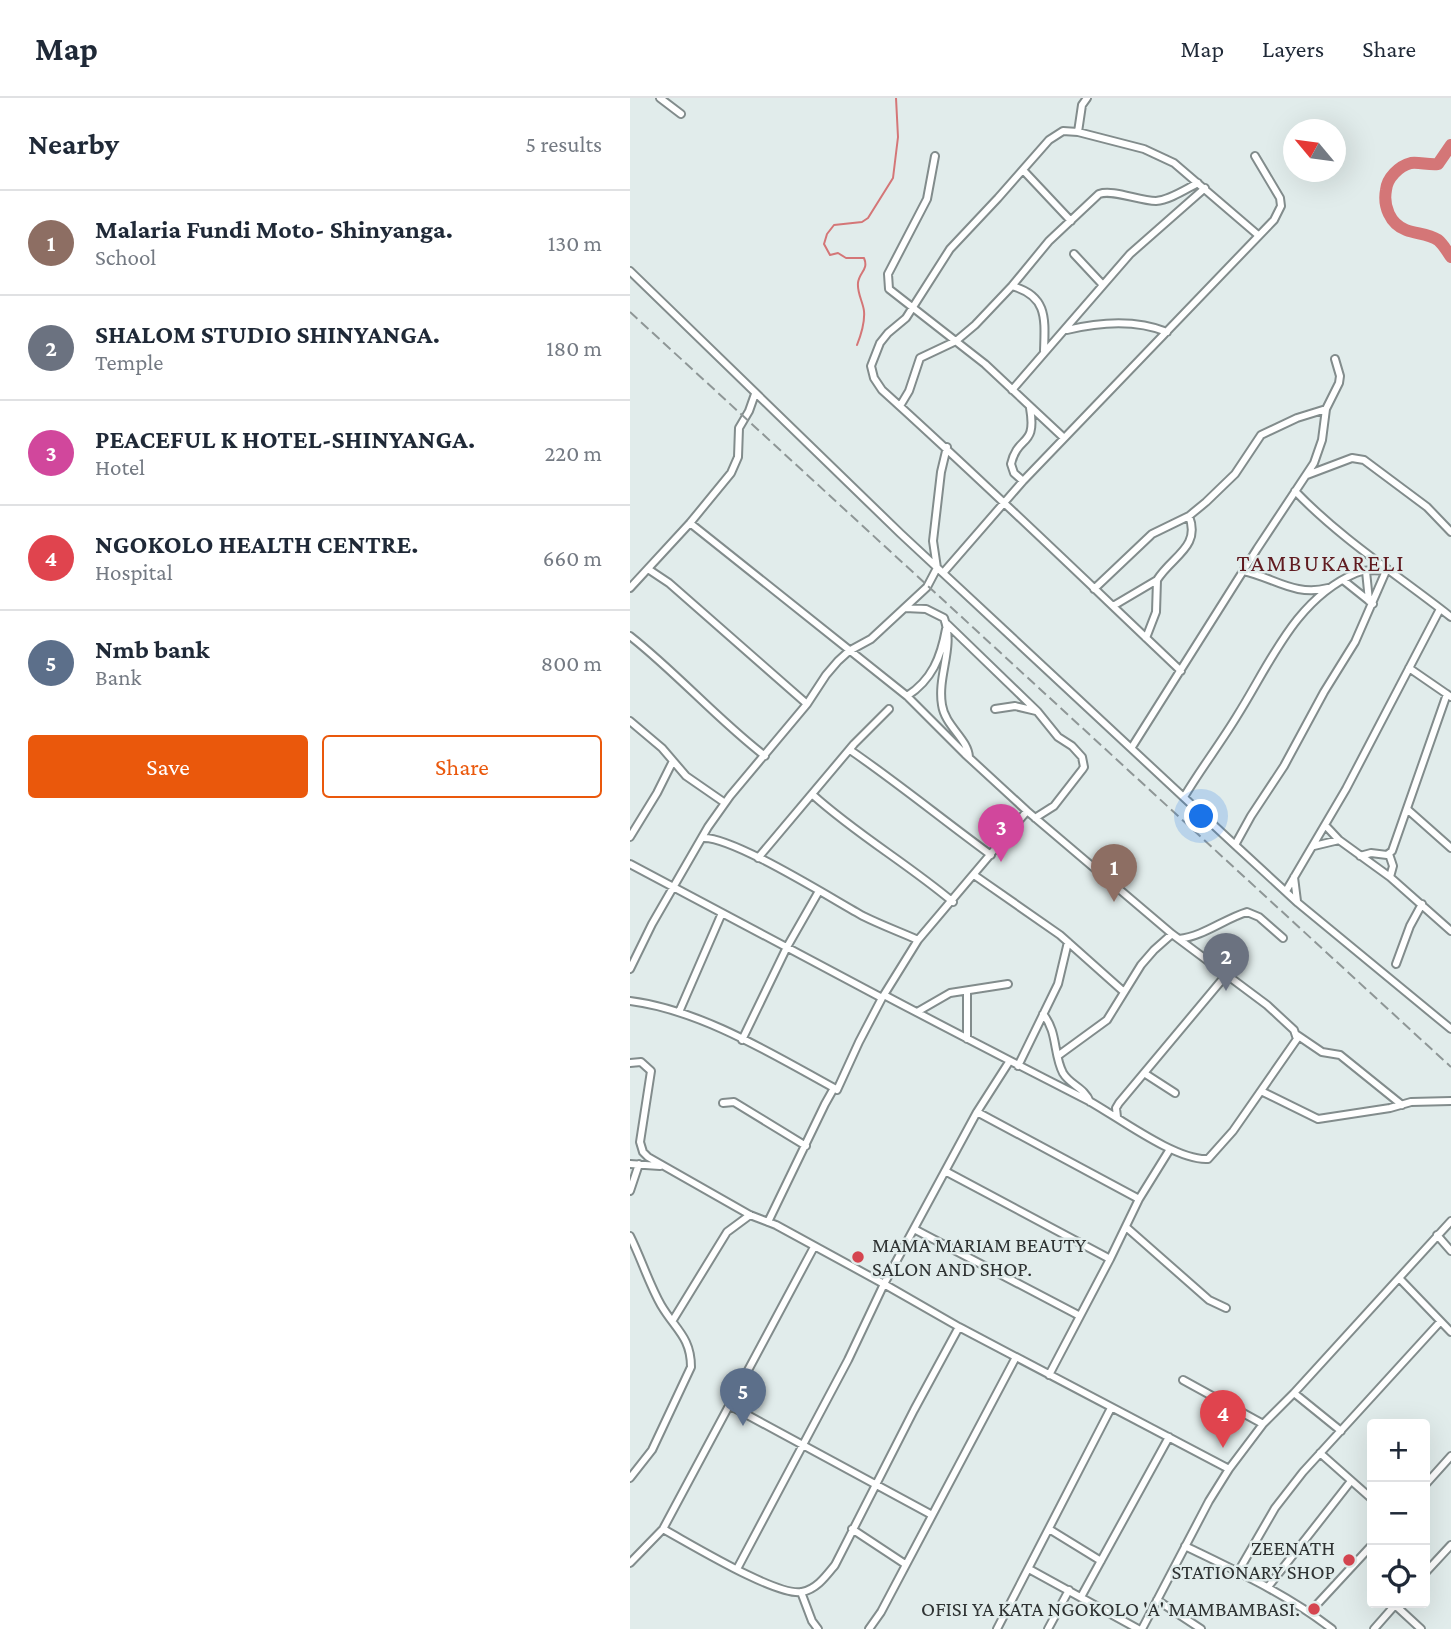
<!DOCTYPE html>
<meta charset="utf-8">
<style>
body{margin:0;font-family:"Crimson Pro",serif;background:#f6f6f7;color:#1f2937}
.controls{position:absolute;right:21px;bottom:21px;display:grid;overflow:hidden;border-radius:7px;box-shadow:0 7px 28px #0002}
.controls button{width:63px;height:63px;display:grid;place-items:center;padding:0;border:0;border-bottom:2px solid #e0e1e3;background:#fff;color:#1f2937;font:35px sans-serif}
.compass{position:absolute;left:653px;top:21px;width:63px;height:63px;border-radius:50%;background:#fff;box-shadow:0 7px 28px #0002;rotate:299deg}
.you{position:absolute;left:572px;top:719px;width:24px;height:24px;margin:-18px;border:5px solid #fff;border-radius:50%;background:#1a73e8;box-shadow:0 0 0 10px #1a73e833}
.badge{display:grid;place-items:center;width:46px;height:46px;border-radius:50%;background:#ea580c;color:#fff;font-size:23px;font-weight:700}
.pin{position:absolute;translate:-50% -58px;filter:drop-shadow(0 2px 4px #0008)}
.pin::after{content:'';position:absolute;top:37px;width:24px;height:21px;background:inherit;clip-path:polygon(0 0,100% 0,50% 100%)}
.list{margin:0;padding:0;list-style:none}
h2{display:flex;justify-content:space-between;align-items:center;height:91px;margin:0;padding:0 28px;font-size:30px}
h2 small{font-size:23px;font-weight:400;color:#747a83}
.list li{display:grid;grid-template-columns:46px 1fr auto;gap:21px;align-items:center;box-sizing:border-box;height:105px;padding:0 28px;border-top:2px solid #e0e1e3}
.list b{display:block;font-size:26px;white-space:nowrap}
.list p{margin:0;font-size:23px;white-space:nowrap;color:#747a83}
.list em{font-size:23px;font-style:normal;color:#747a83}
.actions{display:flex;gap:14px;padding:21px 28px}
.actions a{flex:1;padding:16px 0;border:2px solid #ea580c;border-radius:7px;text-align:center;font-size:24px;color:#ea580c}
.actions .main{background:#ea580c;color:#fff}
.icon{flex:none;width:38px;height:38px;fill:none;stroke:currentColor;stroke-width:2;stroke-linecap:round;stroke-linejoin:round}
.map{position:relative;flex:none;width:821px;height:1531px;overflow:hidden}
header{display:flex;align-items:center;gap:42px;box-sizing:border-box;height:98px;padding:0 35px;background:#fff;border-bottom:2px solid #e0e1e3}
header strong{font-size:33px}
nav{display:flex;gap:38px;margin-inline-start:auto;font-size:24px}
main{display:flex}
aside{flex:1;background:#fff}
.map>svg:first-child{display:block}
</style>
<header>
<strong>Map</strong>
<nav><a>Map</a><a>Layers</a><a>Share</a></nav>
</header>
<main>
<aside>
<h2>Nearby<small>5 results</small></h2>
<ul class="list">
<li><span class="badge" style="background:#8d6e63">1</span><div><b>Malaria Fundi Moto- Shinyanga.</b><p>School</p></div><em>130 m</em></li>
<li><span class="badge" style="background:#6b7280">2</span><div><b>SHALOM STUDIO SHINYANGA.</b><p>Temple</p></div><em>180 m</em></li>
<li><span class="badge" style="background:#d1479c">3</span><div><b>PEACEFUL K HOTEL-SHINYANGA.</b><p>Hotel</p></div><em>220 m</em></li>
<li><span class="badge" style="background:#e0444e">4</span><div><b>NGOKOLO HEALTH CENTRE.</b><p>Hospital</p></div><em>660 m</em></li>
<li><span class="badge" style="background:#5c6f8a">5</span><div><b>Nmb bank</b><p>Bank</p></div><em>800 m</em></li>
</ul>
<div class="actions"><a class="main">Save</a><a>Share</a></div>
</aside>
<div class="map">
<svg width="821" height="1531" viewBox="0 0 821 1531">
<rect width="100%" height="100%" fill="#e1eceb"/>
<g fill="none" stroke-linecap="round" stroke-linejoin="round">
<!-- stream -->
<path stroke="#d47677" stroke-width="2" d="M227,247c4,-10 8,-23 7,-34 -1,-9 -7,-18 -6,-28 1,-11 11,-13 6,-25h-18l-8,-5 -8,2 -6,-11 3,-10 7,-9 28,-3 6,-4 25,-40 5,-41 -2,-39"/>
<!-- river -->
<path stroke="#d47677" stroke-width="12" d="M821,47l-13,19c-9,1 -19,-2 -27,-1 -12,3 -24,15 -25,27 -3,16 4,34 20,40 11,4 22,4 32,10 5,4 9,11 13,17"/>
<!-- minor casing -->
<g stroke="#828c8c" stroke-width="10">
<path id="minor" d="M30,0l21,16
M448,34l4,-27 5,-7
M305,58l-8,43 -39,75 1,15 96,75 79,74
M393,72l48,51
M444,156l28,30
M0,173l271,263 334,311 63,58 153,126
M382,188c36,10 33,33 32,65
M437,232c33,-8 68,-11 100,2
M382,292l118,-136 75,-66
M270,308l9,-15 11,-33 36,-17 19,-16 37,-39 37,-45 50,-47c14,-5 40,7 57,7 14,-1 30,-12 42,-18
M677,377l45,-17 12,2 63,47 24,25
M393,383l-9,-8 -3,-9c7,-30 26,-16 19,-56
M665,393c46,48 104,85 156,126
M60,425l217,173 58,58 62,57 145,123 95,71 27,25 3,9 -64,92 -25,28c-32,2 -90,-42 -119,-58 -69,-35 -137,-70 -205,-106
M18,471l21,14 138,121
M613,473c30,6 52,26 85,17
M736,473l3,30
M313,475l80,-92 251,-261 7,-14 -1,-8 -25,-42
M713,482l30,24
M0,490l60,-65 41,-50 7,-16 1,-29 10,-17 6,-17
M464,491l58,-55 37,-18 17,-14 29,-28 26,-39 36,-17 29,-9
M483,508l44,-26
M275,510l21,1 18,9c11,30 -7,57 -2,87 3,21 26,34 27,52
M317,526l90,87 21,26 14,9 10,11 2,10 -2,3 -28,36 -19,12
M0,538c47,37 87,83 135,120
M516,540l10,-26 1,-32c15,-24 44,-33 32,-64
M779,570l42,29
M551,573c-99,-94 -197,-189 -299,-281l-8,-12 -3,-12 9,-23 8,-10 18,-15 44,-69 48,-51 51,-58 14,-9 15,1 66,17 30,14 84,72
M277,598c25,-16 34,-39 39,-67
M365,611l20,-3 21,5
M0,623l32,27 24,28 39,27
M502,649l125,-198 57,-86 8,-23 4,-31 13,-26 1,-7 -5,-17
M220,652c48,33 93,70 141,105
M183,697c43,39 95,69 140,107
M554,699c16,-27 36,-53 53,-81 33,-52 58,-117 119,-143 11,-5 25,-2 37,-2
M777,711l44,39
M695,727l14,15
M0,739l27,-44 16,-32
M72,740c29,-3 130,61 161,78 18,9 37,16 55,24
M605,747l16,-29 33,-50 40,-74 31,-50 31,-71
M684,748l25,-6 51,37 61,54
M759,756l4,12 -3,11
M730,758l11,-3 16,2 5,-4 55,-157
M128,760l96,-114 35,-35
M0,766l252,134
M344,777l86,60 64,57
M664,779l3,24
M656,793l60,-102 94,-180
M549,841c25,-3 45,-20 68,-27l12,5 24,21
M766,866l14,-38 12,-22
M0,871l22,-45 56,-97 22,-31 77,-92 19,-29 12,-14 11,-10 22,-12 56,-52 10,-19 -4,-27 8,-69 6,-25
M337,893v48
M0,903c71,9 142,53 204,87
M49,914l43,-99
M287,914l33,-19 58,-9
M413,916c15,18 10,40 20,59 7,12 22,15 27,29
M667,937l25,17 18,3 62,50
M112,942l45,-93 32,-56
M429,957l48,-35 34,-55 13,-15 18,-16
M0,965l11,-1 10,9 -11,71 3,10 5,5 102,58 26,10 108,59 75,43 270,142
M388,968l40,-82 10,-42
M514,975l31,20
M631,993l57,28 72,-11 21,-6 40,-1
M93,1005l11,-1 72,44
M347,1014l162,87
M487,1019l-1,-9 3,-5 107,-128
M0,1066l30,2
M315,1073l165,88
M0,1093l9,-27
M138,1124l57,-118 9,-16 3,2 22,-48 23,-44 36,-58 109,-129
M496,1129l83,73 17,8
M284,1131l166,87
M807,1137l14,16
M0,1138c11,22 19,48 31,69 14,24 30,32 30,62l-39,83 -22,28
M769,1180l52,54
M43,1222l54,-88 23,-17
M419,1277l61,-116 29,-60 31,-50
M553,1282l80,44
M664,1295l47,38
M99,1307l203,110
M690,1355l52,46
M795,1387l26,-29
M33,1431c26,14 114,68 139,63 15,-3 24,-16 33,-27l79,-155 45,-83
M222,1431l53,35
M419,1431l52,32
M555,1448c51,25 102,48 147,83
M0,1465l33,-34 151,-282
M107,1471l111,-209 36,-76 93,-172 32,-50
M399,1471l109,60
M608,1474l37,-64 28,-36 137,-150
M795,1475l26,-28
M638,1489l83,-106
M171,1494l11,29 6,8
M451,1499l88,-160
M527,1502l44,29
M765,1507l26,24
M680,1514l62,-67
M239,1531l12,-17 135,-255
M367,1531l114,-221
M418,1531l21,-39
M512,1531l67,-128 20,-32 34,-45 31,-31 157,-172
M744,1531l22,-25"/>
</g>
<!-- minor -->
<use href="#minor" stroke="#fff" stroke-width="6"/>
<!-- rail -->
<path stroke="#8e9696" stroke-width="2" stroke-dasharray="10 5" stroke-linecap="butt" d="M0,214l821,755"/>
</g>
<!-- markers -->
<g fill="#d54550" stroke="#e1eceb" stroke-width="2.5">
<circle cx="228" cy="1159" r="7"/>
<circle cx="719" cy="1462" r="7"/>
<circle cx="684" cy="1511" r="7"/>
</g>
<g text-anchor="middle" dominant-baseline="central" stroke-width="5" stroke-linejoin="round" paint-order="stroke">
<!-- poi labels -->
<g font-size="21" fill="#2f3333" stroke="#e1eceb" text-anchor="end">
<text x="242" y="1147" text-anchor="start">MAMA MARIAM BEAUTY<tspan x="242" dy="24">SALON AND SHOP.</tspan></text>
<text x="705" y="1450">ZEENATH<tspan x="705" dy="24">STATIONARY SHOP</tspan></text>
<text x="670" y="1511">OFISI YA KATA NGOKOLO 'A' MAMBAMBASI.</text>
</g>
<!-- quarter labels -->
<g font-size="24" letter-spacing="2" fill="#601b20" stroke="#e1eceb">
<text x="691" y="464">TAMBUKARELI</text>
</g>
</g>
</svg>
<div class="controls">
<button>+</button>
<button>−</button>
<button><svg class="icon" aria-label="locate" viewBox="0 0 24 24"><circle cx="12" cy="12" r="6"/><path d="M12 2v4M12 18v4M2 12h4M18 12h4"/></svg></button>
</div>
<svg class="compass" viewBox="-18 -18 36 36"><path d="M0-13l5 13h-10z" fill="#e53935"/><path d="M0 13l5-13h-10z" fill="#747a83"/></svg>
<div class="you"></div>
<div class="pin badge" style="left:484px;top:804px;background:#8d6e63">1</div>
<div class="pin badge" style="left:596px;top:893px;background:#6b7280">2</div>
<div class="pin badge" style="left:371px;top:764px;background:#d1479c">3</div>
<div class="pin badge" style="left:593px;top:1350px;background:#e0444e">4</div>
<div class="pin badge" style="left:113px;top:1328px;background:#5c6f8a">5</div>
</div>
</main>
